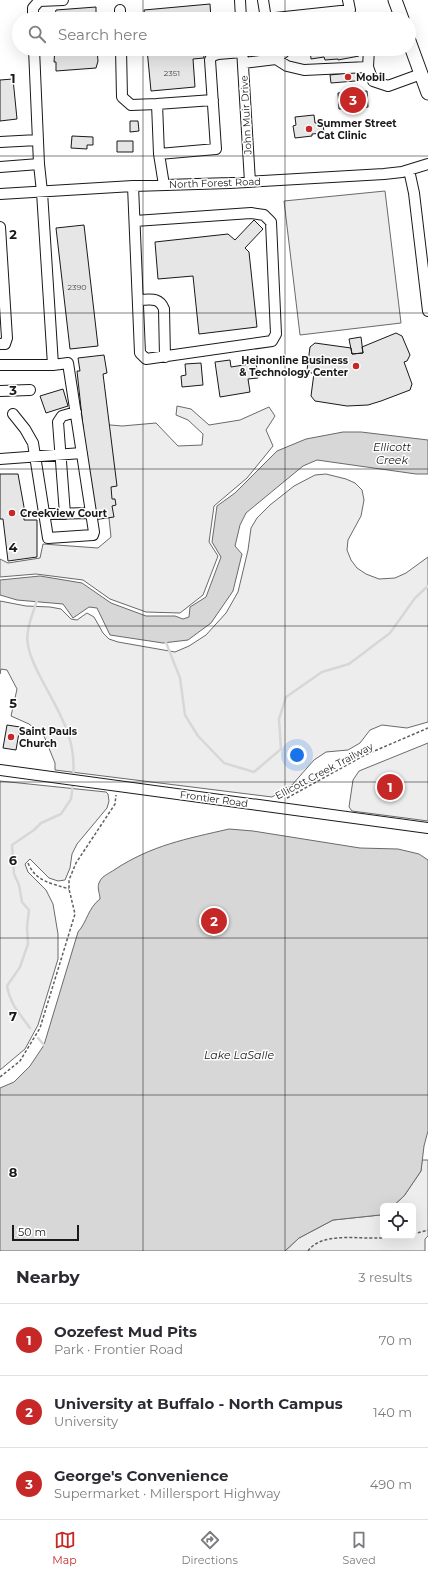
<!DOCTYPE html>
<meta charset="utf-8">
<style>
body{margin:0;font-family:Montserrat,sans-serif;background:#f7f7f7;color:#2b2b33}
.controls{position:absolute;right:12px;bottom:12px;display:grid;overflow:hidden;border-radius:6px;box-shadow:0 4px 16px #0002}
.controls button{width:36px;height:36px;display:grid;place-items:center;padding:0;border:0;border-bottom:1px solid #e1e1e2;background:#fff;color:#2b2b33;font:20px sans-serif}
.scale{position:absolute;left:12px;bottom:10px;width:67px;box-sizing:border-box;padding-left:4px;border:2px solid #1a1a1a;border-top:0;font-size:11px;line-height:14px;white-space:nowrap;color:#1a1a1a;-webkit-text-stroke:3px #fff;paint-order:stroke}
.you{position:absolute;left:297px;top:755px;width:14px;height:14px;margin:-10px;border:3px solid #fff;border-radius:50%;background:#1a73e8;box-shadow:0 0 0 6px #1a73e833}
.badge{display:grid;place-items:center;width:26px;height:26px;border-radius:50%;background:#c62828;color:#fff;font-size:13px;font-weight:700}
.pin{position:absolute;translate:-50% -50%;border:2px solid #fff;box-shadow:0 1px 4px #0006}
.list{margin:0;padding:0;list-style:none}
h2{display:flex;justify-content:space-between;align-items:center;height:52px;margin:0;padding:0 16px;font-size:17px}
h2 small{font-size:13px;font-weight:400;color:#7c7c81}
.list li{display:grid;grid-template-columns:26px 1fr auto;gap:12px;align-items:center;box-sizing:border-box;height:72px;padding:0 16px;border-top:1px solid #e1e1e2}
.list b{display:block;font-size:15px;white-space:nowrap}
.list p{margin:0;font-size:13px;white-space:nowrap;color:#7c7c81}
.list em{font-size:13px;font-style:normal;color:#7c7c81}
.icon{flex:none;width:22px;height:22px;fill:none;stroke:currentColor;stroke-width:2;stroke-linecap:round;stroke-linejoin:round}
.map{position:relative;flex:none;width:428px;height:1251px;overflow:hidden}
.search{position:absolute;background:#fff;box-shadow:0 4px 16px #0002;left:12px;right:12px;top:12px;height:44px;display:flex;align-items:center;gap:10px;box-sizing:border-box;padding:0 14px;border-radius:22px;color:#7c7c81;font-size:15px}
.sheet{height:268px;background:#fff}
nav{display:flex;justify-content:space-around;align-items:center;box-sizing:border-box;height:56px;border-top:1px solid #e1e1e2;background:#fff;font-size:11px;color:#7c7c81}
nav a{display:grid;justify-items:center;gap:2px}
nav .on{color:#c62828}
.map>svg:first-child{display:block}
</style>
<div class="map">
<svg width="428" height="1251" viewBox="0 0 428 1251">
<rect width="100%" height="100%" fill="#fff"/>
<!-- built -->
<path fill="#ededed" stroke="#6a6a6a" d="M385,191l16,132 -101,12 -16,-134z
M177,406l14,3 18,16 31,-5 29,-13 6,9 -9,14 7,16 -26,32 -33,28 -5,36 9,14 -15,39 -23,18 -34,-1 -36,-13 -27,-19 -47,-6 -36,3v-18l8,4 32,-5 3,-14 55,4 13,-11 -12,-113 23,2 34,-3 22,23 24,-1 1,-11 -15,-14 -12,-5z
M326,474l20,5 9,4 7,7 2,10 -3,16 -13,24 -1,10 4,10 6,8 9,6 13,5 16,-1 11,-5 22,-16v165l-21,6 -25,-3 -12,5 -10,13 -12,7 -22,2 -12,8 -22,25 -20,12 -217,-27v-7l-11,-27 -15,-12 -18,-8 6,-27 -10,-19 -6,-1 -1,5v-73l26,5 24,1 11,2 10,10 6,1 10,-7 7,4 9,16 6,6 9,3 57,10 14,-6 17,-11 20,-22 12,-21 10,-42 3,-22 6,-10 13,-13 24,-19 21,-11z
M428,743v78l-76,-10 -3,-4 4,-27 6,-9z
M0,781l106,11 2,2 1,7 -2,7 -30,36 -5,10 -2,14 -5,12 -7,1 -9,-3 -19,-19 -5,5 3,8 18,18 7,14 5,30v25l-20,66 -13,24 -25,21z
M422,1160h6v76l-3,3v12h-140l14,-13 34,-18 47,-5 3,-2v23h30v-30h-20l11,-10 17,-25z"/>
<!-- water -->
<path fill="#d7d7d7" stroke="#6a6a6a" d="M343,432h18l67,8v34h-12l-99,-14 -14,6 -57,47 -6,12 -5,21 7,8 -9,37 -22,32 -23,17 -25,3 -53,-8 -13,-27 -8,-1 -16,11 -10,-14 -46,-4 -17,-5v-15l40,-4 42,7 29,20 35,13h29l8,3 6,-2 1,-10 16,-10 15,-40 -9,-15 5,-36 18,-13 42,-42 29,-12z
M229,829l24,2 107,17 38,1 21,5 9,6v271l-4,15 -3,25 -17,25 -11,10h-10v7l-3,2 -47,5 -34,18 -14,13h-285v-163l14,-6 16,-16 14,-21 34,-113c9,-10 10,-24 22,-33 0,-6 -4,-12 0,-18 2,-5 10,-8 14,-11 38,-25 72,-31 115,-41z"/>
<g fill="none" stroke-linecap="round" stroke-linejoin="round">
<!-- stream -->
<path stroke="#d7d7d7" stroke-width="2.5" d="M37,600c-4,14 -12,30 -9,45 2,13 9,26 15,37 17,32 34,57 30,96
M165,640l15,38 5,37 13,21 26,27 30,9 27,-23 -2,-30 7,-22 36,-25 27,-8 41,-31 25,-35 13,-12
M30,1028c-10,-14 -20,-24 -23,-42l13,-19 8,-23 -1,-17 2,-17 -7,-8 -3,-17 -5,-11 -2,-29 22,-15 7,-7 20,-9 10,-15 2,-16
M38,1038l6,7"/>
</g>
<!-- building -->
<path fill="#e6e6e6" stroke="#1a1a1a" d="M210,4l1,15h-66l-1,-9z
M96,7v12h-42l2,-9z
M55,49l42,1 1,11 -2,7 -40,3v-9h-2z
M147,49h62h-6l1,9 -11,1 2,28 -44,4z
M310,49h48l1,7 -21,4v-1l-13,1 -1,-3 -13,2z
M366,71l1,9 -36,3 -1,-8z
M13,79l4,40 -17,2v-41z
M367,91l1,16 -29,2 -1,-16z
M314,115l1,8h8l1,10 -12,1v2l-17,2 -2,-12 3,-1 -1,-8z
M130,121h8l1,10 -9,1z
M72,136l21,1v8h-6v4l-16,-1z
M117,141h16v11h-16z
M254,220l9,9 -18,19 4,4 8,75 -58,7 -6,-58 -35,3 -3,-37 73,-8 7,6z
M84,225l14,121 -28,3 -14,-121z
M396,333l6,3 8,19 -3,6 -3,1 8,22 -2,6 -29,11 -13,4 -21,1 -32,-5 -4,-5 3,-23h-3l-4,-3 3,-23 5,-4 36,5 1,6 11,-1 -1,-6z
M361,337l2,16 -11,1 -3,-15z
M104,355l3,18 -4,1 14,112 -6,1 1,12h3l1,6 -4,1 2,11 -21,3 -11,-83 2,-1 -7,-65h3l-2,-13z
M230,360l1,7 25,-4 2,15 -10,1 2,13 -30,5 -5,-35z
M201,363l2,22 -21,2 -1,-11 5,-1 -1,-11z
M63,389l5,17 -22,7 -6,-17z
M0,474h18l6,33v13h13v37l-29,4 -5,-42h-3z
M7,725l13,2 -4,23 -13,-2z"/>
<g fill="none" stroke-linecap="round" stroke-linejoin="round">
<!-- minor casing -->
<g stroke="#1a1a1a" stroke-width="12">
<path id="minor" d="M240,0l1,19
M263,0l3,19 84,-9 -2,-10
M120,10v9
M33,19v-11l6,-7 24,-1
M34,49l5,115 3,28 11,173
M121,49l1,48 9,8 26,-1
M242,49l8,133
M369,49l-1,18 5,14 15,5 33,-12
M276,59l11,7 17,4 64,-3
M243,63l33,-4 12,-10
M0,142l38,-2
M159,154l-2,-50 56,-4
M0,167l39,-3
M409,170l5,23 14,118
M164,185l-5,-31 57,-5 -6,-89 2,-4 6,-2 24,-2
M133,186l7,167 6,6 126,-18 4,-7 -5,-112 -7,-7 -13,-2 -116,8
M0,194l133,-8 97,-3 154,-9 18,-2 26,-8
M0,227l7,111 -2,6h-5
M138,300c11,0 21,-4 26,9l1,48
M0,365h53l15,-2 26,169 -1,3 -45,3 -15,-95 -8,-14 -12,-15
M0,391l30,-1
M0,459l82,-6
M44,514l47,-1
M65,514l-7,-92 4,-6 14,-4
M0,770l428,58"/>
</g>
<!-- major casing -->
<g stroke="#1a1a1a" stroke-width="15">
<path id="major" d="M395,0l7,19
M409,41l19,52"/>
</g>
<!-- path -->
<path stroke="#5f5f5f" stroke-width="1.5" stroke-dasharray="3 2" stroke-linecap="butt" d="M287,798l78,-43 63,-27
M28,863c8,19 23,20 41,26
M0,1077l20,-16 20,-33 35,-114 -6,-25v-9l7,-17 39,-59 1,-9
M413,1234l15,-4
M308,1251c13,-19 50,-12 70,-13 8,0 17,-1 25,-2"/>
<!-- minor -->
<use href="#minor" stroke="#fff" stroke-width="10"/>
<!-- major -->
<use href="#major" stroke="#fff" stroke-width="13"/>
</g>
<!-- grid -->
<path fill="none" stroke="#1a1a1a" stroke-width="1" stroke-opacity="0.55" d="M143,0v19M285,0v19M143,49v1202M285,49v1202M0,156h428M0,313h428M0,469h428M0,626h428M0,782h428M0,938h428M0,1095h428"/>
<!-- markers -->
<g fill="#c62828" stroke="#fff" stroke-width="1.5">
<circle cx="348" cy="77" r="4"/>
<circle cx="309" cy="129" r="4"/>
<circle cx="356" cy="366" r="4"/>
<circle cx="12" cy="513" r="4"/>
<circle cx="11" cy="737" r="4"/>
</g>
<g text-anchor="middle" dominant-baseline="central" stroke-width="3" stroke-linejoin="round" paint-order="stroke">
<!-- number labels -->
<g font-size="8" fill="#4d4d4d">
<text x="172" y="73">2351</text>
<text x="77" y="287">2390</text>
</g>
<!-- poi labels -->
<g font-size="10" font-weight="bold" fill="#1a1a1a" stroke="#fff" text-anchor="start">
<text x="356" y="77">Mobil</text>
<text x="317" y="123">Summer Street<tspan x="317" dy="12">Cat Clinic</tspan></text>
<text x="348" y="360" text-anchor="end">Heinonline Business<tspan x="348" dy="12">&amp; Technology Center</tspan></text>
<text x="20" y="513">Creekview Court</text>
<text x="19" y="731">Saint Pauls<tspan x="19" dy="12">Church</tspan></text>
</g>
<!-- street labels -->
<g font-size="10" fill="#1a1a1a" stroke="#fff">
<text transform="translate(246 115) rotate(-93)">John Muir Drive</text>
<text transform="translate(215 183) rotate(-2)">North Forest Road</text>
<text transform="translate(324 771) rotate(-28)">Ellicott Creek Trailway</text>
<text transform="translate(214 799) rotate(8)">Frontier Road</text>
</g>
<!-- water labels -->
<g font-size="11" font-style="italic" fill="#1a1a1a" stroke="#fff">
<text x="392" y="447">Ellicott<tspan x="392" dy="13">Creek</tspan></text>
<text x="239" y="1055">Lake LaSalle</text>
</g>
</g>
<g font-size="13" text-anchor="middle" font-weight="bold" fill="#1a1a1a" stroke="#fff" stroke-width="3" stroke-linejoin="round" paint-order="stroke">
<text x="13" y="83">1</text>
<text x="13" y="239">2</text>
<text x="13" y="395">3</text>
<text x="13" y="552">4</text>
<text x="13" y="708">5</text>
<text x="13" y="865">6</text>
<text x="13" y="1021">7</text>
<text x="13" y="1177">8</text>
</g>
</svg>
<div class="controls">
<button><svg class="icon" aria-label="locate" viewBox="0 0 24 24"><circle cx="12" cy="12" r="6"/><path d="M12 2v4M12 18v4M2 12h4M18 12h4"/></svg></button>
</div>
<div class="scale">50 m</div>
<div class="you"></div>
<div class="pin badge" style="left:390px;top:787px">1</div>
<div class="pin badge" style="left:214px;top:921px">2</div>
<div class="pin badge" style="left:353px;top:100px">3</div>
<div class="search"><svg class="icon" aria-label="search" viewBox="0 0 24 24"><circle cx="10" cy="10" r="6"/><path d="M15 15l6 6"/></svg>Search here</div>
</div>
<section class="sheet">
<h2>Nearby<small>3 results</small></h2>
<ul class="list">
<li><span class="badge">1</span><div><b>Oozefest Mud Pits</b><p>Park · Frontier Road</p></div><em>70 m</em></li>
<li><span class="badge">2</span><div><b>University at Buffalo - North Campus</b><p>University</p></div><em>140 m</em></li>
<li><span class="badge">3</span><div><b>George's Convenience</b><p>Supermarket · Millersport Highway</p></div><em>490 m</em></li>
</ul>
</section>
<nav>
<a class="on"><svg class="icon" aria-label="map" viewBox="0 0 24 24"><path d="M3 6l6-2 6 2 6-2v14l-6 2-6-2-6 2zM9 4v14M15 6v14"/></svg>Map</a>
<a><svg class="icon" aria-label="directions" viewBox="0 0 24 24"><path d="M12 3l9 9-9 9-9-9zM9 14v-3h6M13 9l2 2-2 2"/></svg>Directions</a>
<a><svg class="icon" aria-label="saved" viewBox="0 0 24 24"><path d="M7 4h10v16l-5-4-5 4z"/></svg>Saved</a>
</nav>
